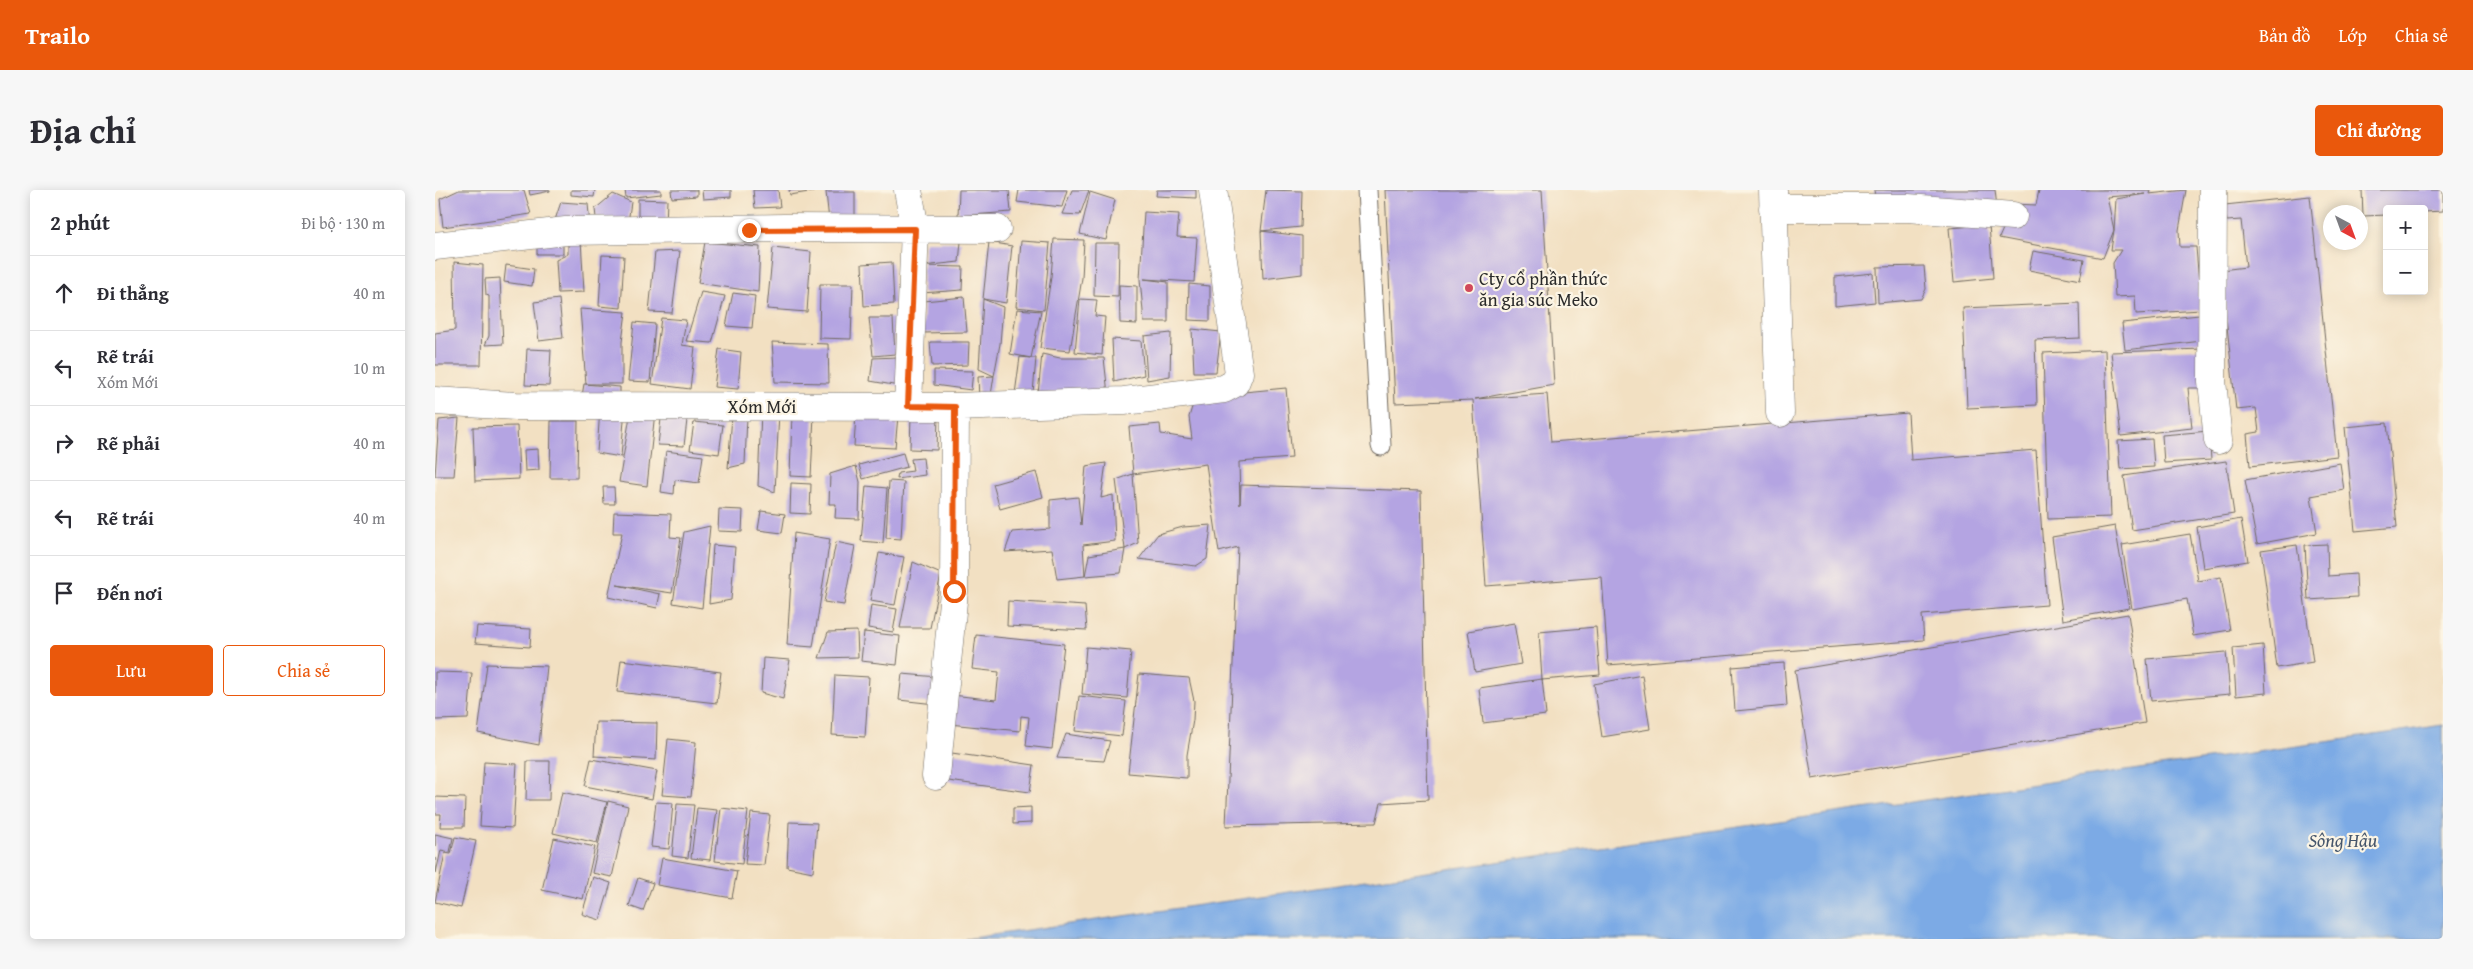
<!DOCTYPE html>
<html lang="vi">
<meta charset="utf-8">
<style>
body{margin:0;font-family:"Gentium Book Plus",serif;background:#f7f7f7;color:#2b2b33}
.controls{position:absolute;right:15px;top:15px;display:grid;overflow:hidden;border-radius:5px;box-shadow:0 2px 12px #0003}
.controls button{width:45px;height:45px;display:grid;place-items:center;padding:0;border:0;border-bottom:1px solid #e1e1e2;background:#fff;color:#2b2b33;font:25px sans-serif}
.compass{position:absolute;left:1888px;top:15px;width:45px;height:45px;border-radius:50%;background:#fff;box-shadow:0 2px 12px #0003;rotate:139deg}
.stop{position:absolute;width:15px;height:15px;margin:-11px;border:4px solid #ea580c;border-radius:50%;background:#fff}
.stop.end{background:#ea580c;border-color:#fff;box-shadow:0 1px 5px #0008}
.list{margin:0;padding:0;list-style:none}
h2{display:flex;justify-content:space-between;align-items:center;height:65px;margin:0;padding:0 20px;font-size:21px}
h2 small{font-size:16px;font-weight:400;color:#7c7c81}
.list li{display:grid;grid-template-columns:32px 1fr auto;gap:15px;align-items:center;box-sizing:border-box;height:75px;padding:0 20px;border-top:1px solid #e1e1e2}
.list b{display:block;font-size:19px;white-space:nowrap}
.list p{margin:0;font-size:16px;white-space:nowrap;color:#7c7c81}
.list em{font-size:16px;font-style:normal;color:#7c7c81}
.actions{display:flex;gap:10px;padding:15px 20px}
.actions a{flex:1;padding:11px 0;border:1px solid #ea580c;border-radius:5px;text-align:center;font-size:18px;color:#ea580c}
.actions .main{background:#ea580c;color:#fff}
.icon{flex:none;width:28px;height:28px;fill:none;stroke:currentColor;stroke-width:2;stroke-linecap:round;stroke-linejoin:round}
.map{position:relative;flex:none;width:2008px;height:749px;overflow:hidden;border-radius:5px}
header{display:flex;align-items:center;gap:30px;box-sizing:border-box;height:70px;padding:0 25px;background:#ea580c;color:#fff}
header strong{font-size:24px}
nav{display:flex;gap:28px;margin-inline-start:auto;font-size:18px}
.intro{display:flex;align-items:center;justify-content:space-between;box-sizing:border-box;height:120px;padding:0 30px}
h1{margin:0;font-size:35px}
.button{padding:12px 22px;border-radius:5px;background:#ea580c;color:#fff;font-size:18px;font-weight:700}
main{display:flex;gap:30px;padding:0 30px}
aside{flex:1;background:#fff;border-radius:5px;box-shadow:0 2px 12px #0003}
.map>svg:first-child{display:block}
</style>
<header>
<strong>Trailo</strong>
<nav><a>Bản đồ</a><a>Lớp</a><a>Chia sẻ</a></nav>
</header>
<div class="intro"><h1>Địa chỉ</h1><a class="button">Chỉ đường</a></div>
<main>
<aside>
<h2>2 phút<small>Đi bộ · 130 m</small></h2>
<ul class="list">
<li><svg class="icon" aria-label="ahead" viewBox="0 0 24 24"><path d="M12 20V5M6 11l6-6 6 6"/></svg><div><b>Đi thẳng</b></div><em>40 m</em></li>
<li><svg class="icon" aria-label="left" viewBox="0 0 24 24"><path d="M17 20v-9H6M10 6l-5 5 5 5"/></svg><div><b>Rẽ trái</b><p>Xóm Mới</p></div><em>10 m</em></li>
<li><svg class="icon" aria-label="right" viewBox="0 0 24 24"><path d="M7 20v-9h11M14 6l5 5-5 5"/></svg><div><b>Rẽ phải</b></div><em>40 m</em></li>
<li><svg class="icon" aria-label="left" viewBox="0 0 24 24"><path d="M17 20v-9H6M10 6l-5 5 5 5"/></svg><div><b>Rẽ trái</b></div><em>40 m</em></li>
<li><svg class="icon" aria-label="arrive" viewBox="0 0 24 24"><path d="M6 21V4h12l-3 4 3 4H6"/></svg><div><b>Đến nơi</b></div></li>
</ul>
<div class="actions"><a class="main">Lưu</a><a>Chia sẻ</a></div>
</aside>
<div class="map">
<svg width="2008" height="749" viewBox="0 0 2008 749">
<rect width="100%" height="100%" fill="#fcf5e5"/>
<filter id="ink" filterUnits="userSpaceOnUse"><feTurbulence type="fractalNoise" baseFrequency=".02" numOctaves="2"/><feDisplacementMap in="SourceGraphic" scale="10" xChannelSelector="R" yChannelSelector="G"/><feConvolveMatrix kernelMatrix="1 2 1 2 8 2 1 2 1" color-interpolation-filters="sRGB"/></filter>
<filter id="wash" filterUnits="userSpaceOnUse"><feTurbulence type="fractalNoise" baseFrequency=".0096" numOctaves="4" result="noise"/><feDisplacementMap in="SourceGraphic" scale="20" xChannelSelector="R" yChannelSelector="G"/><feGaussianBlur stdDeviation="1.12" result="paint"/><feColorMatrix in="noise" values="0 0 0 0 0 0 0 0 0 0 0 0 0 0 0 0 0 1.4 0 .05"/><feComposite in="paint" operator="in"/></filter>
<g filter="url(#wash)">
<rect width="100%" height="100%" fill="#f2e0c2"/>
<!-- water -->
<path fill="#7caae5" stroke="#546a88" d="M2008,535v214h-1478z"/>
<g id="blocks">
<!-- building -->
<path fill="#b4a4e2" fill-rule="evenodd" d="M24,0h65l7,24 -88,13 -3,-28z
M94,0h21v1l-20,4z
M136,0h24l-1,7 -23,-2z
M190,0h36v4l-35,4z
M236,0h26v6l-25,2z
M267,0h29v7l-28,2z
M318,0h25l2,17 -25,1z
M354,0h26v1l-25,4z
M524,0h50l2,22 -53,4z
M584,0h48l-5,17 -45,-5z
M637,0h17l-9,25 -18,-1z
M722,0h39v8l-40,-2z
M831,0l36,1 -1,36 -40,4 41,5v38l-39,5 -2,-48z
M950,0h157l12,195 -79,14 72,-5 4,48 357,-29 3,47 125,-10 11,155 -125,10 2,25 -316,25 -6,-88 -116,9 -13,-186 -78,3z
M1439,0h121l2,17 -121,-2z
M1604,0h111l-1,4 37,-4 -7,40 1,17h16l5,63 -65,4 -1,-18 -20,1 -2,-34 8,-13h-10l3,-20 -11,28 -104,-20 15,-34 22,1zM1710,4l-29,5 -2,31 -7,-33z
M1927,0h81v21l-19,1v-3h-37v6l-24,1z
M391,2h29v26l-26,3z
M655,2l25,8 -9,40 -26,-6z
M178,4l18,8 -3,21 -31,3 -2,-17z
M1875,6l27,260 -87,10 -3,-32 12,-2 -3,-24 -20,2 -15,-140 25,-3 -5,-47 -14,1 -2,-16z
M203,9l29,1 -1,25h-28z
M126,12l27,2 2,21 -36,-2z
M709,22l35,2 -2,23 20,1 -3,44 -50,-3 24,3v40h-24l-4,-43z
M1554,35l4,53 -39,4 -5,-54z
M102,47h26v17h-26z
M146,49l3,53 -26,1 -2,-33 12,-6v-14z
M619,49l30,1 -2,38 -12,73 -30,-3 11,-71z
M586,51l29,2 -6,67 -28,-3z
M270,52l55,5 -2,45 -60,-9z
M490,52h36l-2,20 -36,4 40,1 -1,23 -40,3 1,-27z
M554,52l23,4 -6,57 -23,-4z
M660,53h24l-1,54 -24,-1z
M338,58l38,4 -4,60 -40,-3z
M245,61l-8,62 -23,-1 6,-60z
M1598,61l51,9 -4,20 -51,-10z
M167,65l22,1 -3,52 -22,-2z
M19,72l29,3 -2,100h-46v-32l20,-3z
M457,72l2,42 -30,2 -2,-42z
M71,75l28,4 -2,17 -28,-4z
M1489,76l2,23 -5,10 -43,4 -1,-36z
M1438,83l2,29 -40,4v-29z
M65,88l3,66 -18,1 4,-9v-40l-3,-1 -1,-16z
M385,94h33l-2,55 -32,-1z
M754,94l21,2v35l-22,-1z
M684,95l18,1v38l-17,-1z
M266,102l24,4 -13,47 -26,-2z
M298,103l22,3 -3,32 -26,-2z
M529,107l3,35 -44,1 1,-32z
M124,109l4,39 -24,3 -5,-39z
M548,109l20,8 -3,37 -6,32 -15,-7z
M645,109l17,1 -2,16 10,1 -3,38 -27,-3z
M1644,113l1,35 -45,2 2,65 -70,3 -4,-100z
M145,119l46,3 -4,30v42h-36z
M582,119l24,2 -10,47h5l-3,35 -18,1 5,-37 11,1 -21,-4z
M1764,125l3,26 -77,9 -3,-27z
M226,128l25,2 -4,25 13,2 -5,42 -38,-5z
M434,128h24l2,36 -22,2z
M199,132l21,2 -5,58 -22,-1z
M757,139l29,3 -5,40h-22z
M736,143l-1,43 -23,4 -3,-44z
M677,149l29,2 3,34 -30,7z
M337,152l56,2 1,39 -54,-1z
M495,152h39l-1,23 -36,1z
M92,159l24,1 -2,36 -24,-1z
M284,159l22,3 -3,37 -24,-2z
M1769,159l3,39h-19l4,40 -71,8 -10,-84z
M1670,160l6,167 -63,2 -5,-166z
M607,164l18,4h44l4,36h-70z
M462,167l2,29 -29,-5 3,-23z
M499,180l39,1 -2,19 -37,-5z
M559,186l-3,19 -12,4 -1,-22z
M149,194l36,3v11l-38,-2z
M851,198l6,70 -53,4 1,43 1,-20 180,6 7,309 -47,3 -5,20 -150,3 12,-279 -19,5 -13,-88 -73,10 -4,-47 31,-3 1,10 31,5 -3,-22 7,-23 38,-1z
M165,218h25l-4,49 -24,-4z
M196,220l24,2 -8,74 -28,-4z
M227,220l26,1 -4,35 -26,-1z
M326,221l18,1 -4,80 -17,-6z
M357,224l22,1 -3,62 -21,-1z
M421,224l42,2 -3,32 -41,-2z
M476,225l27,1 -1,34 -27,-1z
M297,226h15l-2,48 -17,4z
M24,228l-5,58h-19l4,-56z
M116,231h27l-1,57h-27z
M259,232l29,3 -4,29 -29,-4z
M1952,233l10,104 -42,4 -10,-104z
M82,236l2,53 -44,2 -2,-54z
M1774,241l2,29 -47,3 -2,-28z
M1717,249l2,28 -34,2 -2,-28z
M103,259l1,21 -14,1 -1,-21z
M231,261l37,5 -4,27 -24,-3 -1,14 -13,-2z
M468,263l4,14 -44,12 -4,-14z
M488,268l2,17 -28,4 1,-6 15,-2 -2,-12z
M1791,271l8,53 -102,16 -8,-54z
M671,273l-5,35 12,-3 2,46 -32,4 2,31 -28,3 -5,-30 -47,3 7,-20 38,-3v-29l28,-3 3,28 5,-59z
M1905,273l4,27 -33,6 6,37 -60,11 -12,-64z
M421,276l4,16 -1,37 -24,-1 1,-14h-7l1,-30z
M601,282l7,25 -43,12 -7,-25z
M698,284l5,69 -13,6 -4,24 -36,3 4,-21 36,-6 -9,-69z
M454,291l15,1 -3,57 -15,-1z
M356,293l20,1 -1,30 -20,-1z
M431,296l21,2 -4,55 -22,-2z
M168,297h11l1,17h-11z
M284,319l24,1 -1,22 -24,-1z
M326,321l24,3 -3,19 -24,-3z
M179,322l57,2 -1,23 11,1 -9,55 -55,-8 43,9 -3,14 -49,-11 14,-64h-9z
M1806,329l7,42 -45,7 -6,-41z
M776,335l-4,34 -11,7 -57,-7 19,-25 25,-7z
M275,336l-8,82 -29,-5 11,-71z
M1680,336l14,82 -66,12 -11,-83z
M359,343l36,6 -17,108 -26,-2z
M1755,344l8,47 23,-4 9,53 -37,6 -6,-37 -55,10 -10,-64z
M401,352l19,4 -11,59 -20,-3z
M1892,354l1,32 28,-2 1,23 -49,3 -3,-55z
M278,355l22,2 -4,53 -22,4z
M1862,355l16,117 -36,6 -16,-118z
M444,363l25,4 -9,48 -25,-4z
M478,372l28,12 -11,54h-30z
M573,411l77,5 2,24 -80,-4z
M436,415l26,4 -4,23 -25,-4z
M1693,424l17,109 -333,56 -17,-109z
M1079,433l7,41 -46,8 -7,-41z
M42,436l54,3 -1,18 -55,-4z
M1161,437l4,48 -58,5 -3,-48z
M422,441l1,26 -39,1 9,-26z
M429,442l36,4 -3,29 -36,-4z
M541,445l88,9 -12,105 -26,-3 3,-29 -8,-1 -1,15 -71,-7 3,-29 44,5 3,-28 -27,-3z
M1828,455l3,48 -30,3 -3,-48z
M651,457l45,4 -4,47 -45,-4z
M1791,462l4,42 -79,7 -4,-42z
M328,468l27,2 -7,39 -22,-6z
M186,470l100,12 -4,31 -100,-11z
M1349,473l3,43 -52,5 -3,-44z
M52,474l60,2 -8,79 -61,-12z
M0,482l37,1 -4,46 -33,1z
M467,484l36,3 -3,27 -36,-4z
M704,484l50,4 5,23 -1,19 -6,35v23l-59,-5z
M400,485l34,2 -4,60 -33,-2z
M1207,485l8,54 -48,8 -8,-53z
M1107,489l4,36 -63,8 -4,-35z
M644,506l47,5 -4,35 -47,-5z
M161,532l61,1 -1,37 -62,-4z
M631,544l44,7 -6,20 -47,-3z
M233,549l28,3 -5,55 -29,-2z
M510,562l89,13 -4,27 -89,-12z
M156,569l66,12 -5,28 -67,-13z
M92,571h23l-1,39h-23z
M49,572l33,2 -4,64 -33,-2z
M127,602l45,10 -10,41 -44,-10z
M0,607l30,1 -1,29h-24l1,-13h-6z
M173,611l20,5 -16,71 -20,-4z
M221,612l17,1 -4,46 -18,-2z
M242,614l17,1 -6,53 -16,-2z
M596,617v16l-18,1v-16z
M262,618l20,2 -7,50 -19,-2z
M286,618l27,3 -6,53 -27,-3z
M316,623l19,2 -6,50 -19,-1z
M354,632l28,1 -4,49 -26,-5z
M0,644l18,4 -3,14 -9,-2 -5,23z
M20,647l21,4 -15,67 -26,-6 10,-49 6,1z
M119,648l41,9 -12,52 -41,-9z
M227,668l75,13 -5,27 -75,-13z
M158,687l18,6 -11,37 -18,-6z
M203,688l15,5 -10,28 -14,-5z"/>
</g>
</g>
<g filter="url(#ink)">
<use href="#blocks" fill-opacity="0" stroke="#716a60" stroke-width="1"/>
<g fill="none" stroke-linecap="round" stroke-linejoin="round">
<!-- lane casing -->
<g stroke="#716a60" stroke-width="21">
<path id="lane" d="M932,0l14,256"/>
</g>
<!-- street casing -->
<g stroke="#716a60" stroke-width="29">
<path id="street" d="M473,0l7,39 -7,177
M1338,0l7,223
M1778,0l-1,191 6,59
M1338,18h135l105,8
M0,56l131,-15 218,-3 213,1
M0,211l81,5 439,1 169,-6 100,-12 11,-6 4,-10 -26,-183
M501,586l18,-185 1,-184"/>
</g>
<!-- lane -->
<use href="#lane" stroke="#fff" stroke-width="19"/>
<!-- street -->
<use href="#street" stroke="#fff" stroke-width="28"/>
</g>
</g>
<g fill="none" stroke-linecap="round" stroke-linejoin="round" filter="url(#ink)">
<!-- route -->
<path stroke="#ea580c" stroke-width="6" d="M314,40l166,-1 -7,177 47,1 -1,184"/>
</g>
<!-- markers -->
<circle fill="#d1495b" stroke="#fcf5e5" stroke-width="2" cx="1034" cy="98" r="5"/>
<g text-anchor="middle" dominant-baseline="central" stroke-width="4.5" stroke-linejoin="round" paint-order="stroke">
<!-- poi labels -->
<g font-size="18" fill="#2b2b2b" stroke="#fcf5e5" text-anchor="start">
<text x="1044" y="88">Cty cổ phần thức<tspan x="1044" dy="21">ăn gia súc Meko</tspan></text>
</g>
<!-- street labels -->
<g font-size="18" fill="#2b2b2b" stroke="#fcf5e5">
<text x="327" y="216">Xóm Mới</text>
</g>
<!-- water labels -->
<g font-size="19" font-style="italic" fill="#47576c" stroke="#fcf5e5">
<text x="1908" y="650">Sông Hậu</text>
</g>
</g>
</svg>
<div class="controls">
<button>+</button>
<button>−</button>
</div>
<svg class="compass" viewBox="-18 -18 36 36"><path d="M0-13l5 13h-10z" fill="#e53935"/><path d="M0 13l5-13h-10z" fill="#7c7c81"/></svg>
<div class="stop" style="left:519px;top:401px"></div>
<div class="stop end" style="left:314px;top:40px"></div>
</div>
</main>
